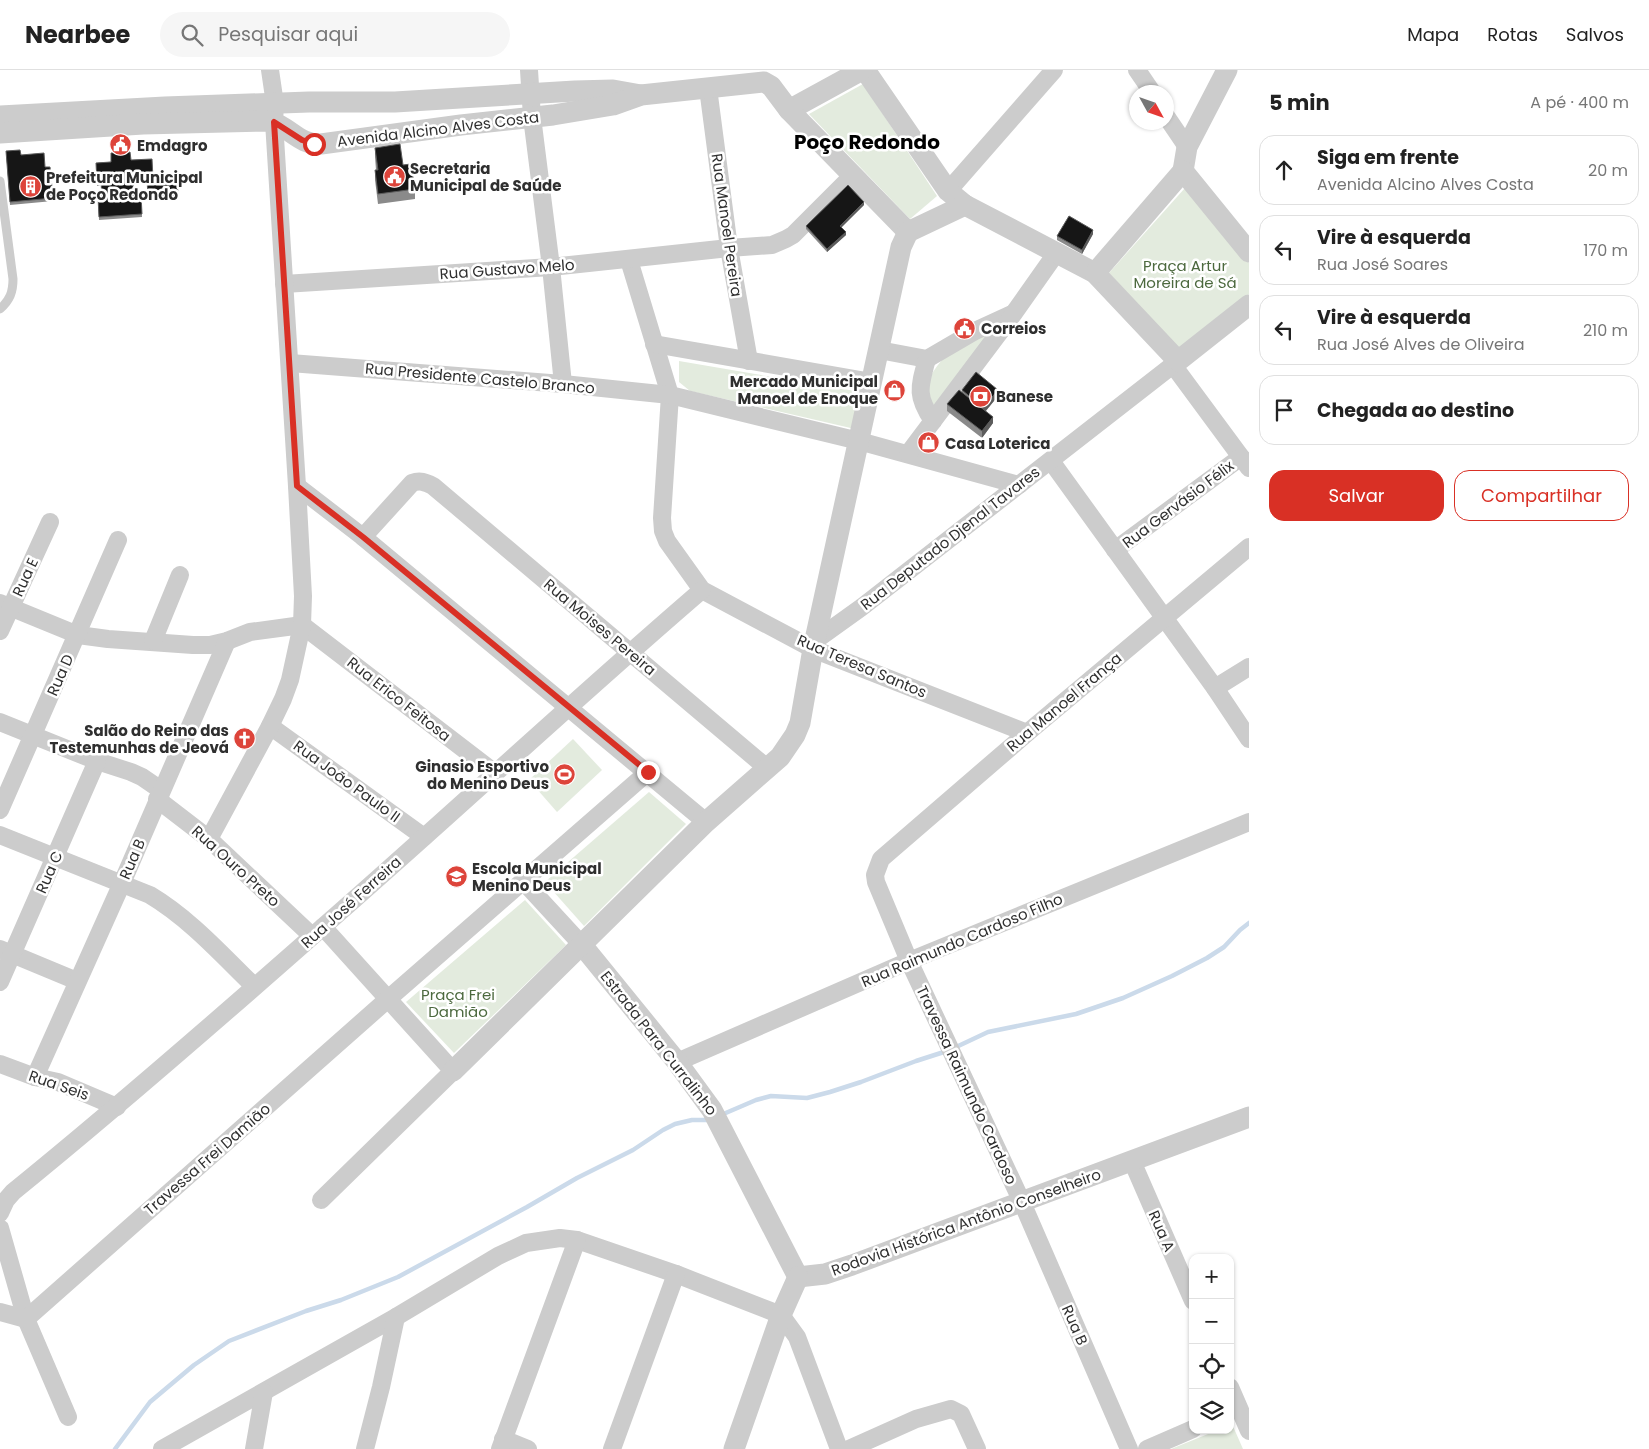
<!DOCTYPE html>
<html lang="pt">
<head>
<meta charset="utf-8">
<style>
	:root { --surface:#fff; --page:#f6f6f6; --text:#222; --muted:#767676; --line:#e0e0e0; --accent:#d93025 }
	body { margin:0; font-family:Poppins,sans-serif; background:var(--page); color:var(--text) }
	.controls { position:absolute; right:15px; bottom:15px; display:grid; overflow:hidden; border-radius:10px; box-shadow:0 1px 4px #0004 }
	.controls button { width:45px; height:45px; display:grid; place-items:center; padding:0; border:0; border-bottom:1px solid var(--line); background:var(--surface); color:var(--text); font:25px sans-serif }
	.compass { position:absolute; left:1129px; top:15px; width:45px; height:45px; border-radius:50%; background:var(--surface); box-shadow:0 1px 4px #0004; rotate:130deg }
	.stop { position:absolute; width:15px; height:15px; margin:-11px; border:4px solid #d93025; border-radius:50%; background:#fff }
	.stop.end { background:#d93025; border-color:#fff; box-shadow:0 1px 5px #0008 }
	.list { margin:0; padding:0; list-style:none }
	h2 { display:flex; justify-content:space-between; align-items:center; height:65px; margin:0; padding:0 20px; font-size:21px }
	h2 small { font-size:16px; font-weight:400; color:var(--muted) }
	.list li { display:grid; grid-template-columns:32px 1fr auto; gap:15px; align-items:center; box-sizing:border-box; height:70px; margin:0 10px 10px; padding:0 10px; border:1px solid var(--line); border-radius:15px }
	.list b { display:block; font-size:19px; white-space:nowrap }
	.list p { margin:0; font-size:16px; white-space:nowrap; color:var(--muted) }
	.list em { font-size:16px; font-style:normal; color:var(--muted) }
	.actions { display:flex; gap:10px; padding:15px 20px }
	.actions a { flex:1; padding:11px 0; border:1px solid var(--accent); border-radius:15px; text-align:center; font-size:18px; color:var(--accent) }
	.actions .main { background:var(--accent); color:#fff }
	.icon { flex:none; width:28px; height:28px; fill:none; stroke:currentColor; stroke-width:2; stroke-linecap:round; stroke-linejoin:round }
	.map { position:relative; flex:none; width:1249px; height:1379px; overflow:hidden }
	header { display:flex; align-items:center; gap:30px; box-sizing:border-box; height:70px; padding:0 25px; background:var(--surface); border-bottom:1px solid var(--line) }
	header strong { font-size:24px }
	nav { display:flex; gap:28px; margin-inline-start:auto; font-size:18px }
	.search { width:350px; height:45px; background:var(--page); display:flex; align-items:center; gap:12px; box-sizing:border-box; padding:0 18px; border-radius:28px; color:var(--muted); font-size:19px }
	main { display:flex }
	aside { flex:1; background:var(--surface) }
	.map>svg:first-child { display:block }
	.green { fill:#e3ebde }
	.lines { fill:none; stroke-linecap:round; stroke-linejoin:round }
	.stream { stroke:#cbdaea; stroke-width:4.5 }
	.service { stroke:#ccc; stroke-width:9 }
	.minor { stroke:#ccc; stroke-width:18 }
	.tertiary { stroke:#ccc; stroke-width:21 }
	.wall { fill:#8a8a8a }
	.shaded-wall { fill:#5c5c5c }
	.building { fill:#161616; stroke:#5c5c5c }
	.route { stroke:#d93025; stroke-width:6 }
	.labels { text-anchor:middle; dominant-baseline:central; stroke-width:5; stroke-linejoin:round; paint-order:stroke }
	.street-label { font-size:15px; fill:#2f2f2f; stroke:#fff }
	.poi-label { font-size:15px; font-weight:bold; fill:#2f2f2f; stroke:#fff; text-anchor:start }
	.park-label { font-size:15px; fill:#4c693e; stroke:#fff }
	.district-label { font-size:20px; font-weight:bold; fill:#000; stroke:#fff }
</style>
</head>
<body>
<header>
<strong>Nearbee</strong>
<div class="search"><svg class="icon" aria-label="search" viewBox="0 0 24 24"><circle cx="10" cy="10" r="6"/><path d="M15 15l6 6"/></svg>Pesquisar aqui</div>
<nav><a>Mapa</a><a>Rotas</a><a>Salvos</a></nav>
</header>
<main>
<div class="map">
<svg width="1249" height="1379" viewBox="0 0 1249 1379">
	<rect width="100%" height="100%" fill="#fff"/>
	<g class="green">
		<path d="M863 14 937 126 910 149 809 44Z"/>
		<path d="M1185 118 1249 193V224L1180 280 1109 203Z"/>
		<path d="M989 263 935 336C932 333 928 328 927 323 925 308 942 288 953 280 963 273 977 269 989 263Z"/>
		<path d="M679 291 861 322 855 359 690 321 679 312Z"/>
		<path d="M573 669 602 700 557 742 529 710Z"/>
		<path d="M649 722 686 754 584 856 545 812Z"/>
		<path d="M525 830 566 875 454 983 406 932Z"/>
		<path d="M1232 1354 1243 1379H1171L1218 1360H1230V1355Z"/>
	</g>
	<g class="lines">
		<g class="stream">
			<path d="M954 978 988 962 1076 944 1123 928 1172 906 1207 888 1224 877 1240 860 1249 853"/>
			<path d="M721 1045 756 1030 771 1026 807 1028 830 1022 861 1012 916 991 947 981"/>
			<path d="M115 1379 150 1332 194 1295 229 1271 306 1241 341 1230 398 1207 527 1137 577 1108 633 1080 663 1060 675 1054 692 1050H709"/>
		</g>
		<path class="service" d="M0 111 13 209C13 222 10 230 0 239"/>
		<g class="minor">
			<path d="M529 0 532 47 551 197 563 314"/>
			<path d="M1137 0 1152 22"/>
			<path d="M708 18 729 178 749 291"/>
			<path d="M1166 46 1187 77"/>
			<path d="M948 121 1054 0"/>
			<path d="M629 190 670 325 662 448 663 461 667 471 702 520 813 579 1027 663"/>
			<path d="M284 214 551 197 729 178 772 175 786 169 793 165 852 106"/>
			<path d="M654 274 872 312"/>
			<path d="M879 280 927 289 975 261 1012 244"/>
			<path d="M927 289C919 318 916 326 933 351"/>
			<path d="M290 293 563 314 670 325 859 371 1019 415"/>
			<path d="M1173 295 1249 398"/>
			<path d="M908 384 1014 243 1057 182"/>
			<path d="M1051 391 1215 618 1249 669"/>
			<path d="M297 416 363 467 706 752"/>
			<path d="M363 467 412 413C420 410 425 412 433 416L767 698"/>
			<path d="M1115 480 1241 387"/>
			<path d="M0 533 78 565 108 569 193 575H210L227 571 250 562 302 555 495 703"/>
			<path d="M0 561 50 452"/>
			<path d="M816 570 862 537 1178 291"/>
			<path d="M153 571 180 505"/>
			<path d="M1215 618 1249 597"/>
			<path d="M0 652 97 691 131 702 142 707 161 720"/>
			<path d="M270 656 424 767"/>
			<path d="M157 729 209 769 312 866"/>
			<path d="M0 740 118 470"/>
			<path d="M0 765 150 825C190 849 221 884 254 916"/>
			<path d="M209 769 270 656 283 629 290 610 302 555 303 526 297 416 274 52 275 34 270 0"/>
			<path d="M524 812 582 875"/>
			<path d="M0 879 77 911"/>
			<path d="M0 912 97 691"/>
			<path d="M677 992 909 891 1249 752"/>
			<path d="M0 994 35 1007 58 1012 117 1037"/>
			<path d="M35 1007 122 813 227 571"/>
			<path d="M1132 1091 1193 1231"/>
			<path d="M321 1130 453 1001 323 857"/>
			<path d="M0 1143 6 1130 13 1122C119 1036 222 946 324 856 451 745 574 630 702 520"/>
			<path d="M0 1158 26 1249 68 1347"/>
			<path d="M0 1242 26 1249 388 929 648 702"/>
			<path d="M1230 1317 1249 1361"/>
			<path d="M503 1369 528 1379"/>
			<path d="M162 1379 396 1247 498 1186 526 1173 560 1168 577 1170 676 1204 781 1245 797 1267 839 1379"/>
			<path d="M254 1379 264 1322"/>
			<path d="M365 1379 381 1317 396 1247"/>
			<path d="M500 1379 577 1170"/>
			<path d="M612 1379 676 1204"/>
			<path d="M849 1379 916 1349 951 1339 961 1344 977 1379"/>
			<path d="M1129 1379 1021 1130 909 891 876 812 875 805 881 789 1027 663 1249 477"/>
			<path d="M1147 1379 1193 1359"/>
		</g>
		<g class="tertiary">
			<path d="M865 0 948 121 965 135 1095 203 1178 291 1249 235"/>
			<path d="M789 40 862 0"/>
			<path d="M0 46 165 37 309 32H395L575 21 613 20 641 25"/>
			<path d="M0 63 143 54 266 51C289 54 297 75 321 74L461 55 553 45 613 35 641 25 764 12 771 16 789 40 908 162"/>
			<path d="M1183 101 1187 77 1227 0"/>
			<path d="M1183 101 1249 182"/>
			<path d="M908 162 965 135"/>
			<path d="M1095 203 1183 101"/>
			<path d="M582 875 677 992 712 1040 798 1207"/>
			<path d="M453 1001 706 752 780 687 795 665 800 653 813 579 901 177 908 162"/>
			<path d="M798 1207 825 1204 852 1195 1249 1047"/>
			<path d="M734 1379 781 1245 798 1207"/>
		</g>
	</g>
	<g class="wall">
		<path d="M375 78 403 95 415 119V129L378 134 375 110V100H376L375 87Z"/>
		<path d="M6 81 45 97 53 128V131L10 135Z"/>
		<path d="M131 90 153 109 177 107 178 127 148 129 147 113 133 114 134 125H141L142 147 99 150 98 127H102L101 115 97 116 96 93Z"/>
		<path d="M864 135 841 157 846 165 827 182 806 159V156Z"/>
		<path d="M1093 164 1082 184 1057 170V166Z"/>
		<path d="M962 320 998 326 986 341 993 353 982 368 947 341V334L962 322Z"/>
	</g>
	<g class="shaded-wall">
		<path d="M864 132V135L840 159V156Z"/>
		<path d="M1093 160V164L1082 184V180Z"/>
		<path d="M846 162V165L827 182V179Z"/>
		<path d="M998 320V326L983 344V338Z"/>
		<path d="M993 347V353L982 368V361Z"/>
	</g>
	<g class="building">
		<path d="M400 74 403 95 411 94 415 119 378 124 375 100H378L375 78Z"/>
		<path d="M20 80 21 85 44 83 45 97H50L53 128 10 132 6 81Z"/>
		<path d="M130 82 131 90 152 89 153 109 177 107 178 124 148 126 147 110 133 111 134 125H141L142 144 99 147 98 127H102L101 112 97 113 96 93 111 92V83Z"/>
		<path d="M848 115 864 132 840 156 846 162 827 179 806 156Z"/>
		<path d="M1069 146 1093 160 1082 180 1057 166Z"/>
		<path d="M976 302 998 320 983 338 962 320Z"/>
		<path d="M959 320 993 347 982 361 947 334Z"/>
	</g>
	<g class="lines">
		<path class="route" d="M314 74 302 70 274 52 297 416 363 467 648 702"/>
	</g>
	<defs>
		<symbol id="civic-disc" viewBox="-11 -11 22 22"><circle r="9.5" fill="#dd443a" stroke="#fff"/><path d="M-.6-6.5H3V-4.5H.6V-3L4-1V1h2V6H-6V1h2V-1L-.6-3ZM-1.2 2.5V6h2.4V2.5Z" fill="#fff"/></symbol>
		<symbol id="building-disc" viewBox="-11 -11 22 22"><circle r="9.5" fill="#dd443a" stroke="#fff"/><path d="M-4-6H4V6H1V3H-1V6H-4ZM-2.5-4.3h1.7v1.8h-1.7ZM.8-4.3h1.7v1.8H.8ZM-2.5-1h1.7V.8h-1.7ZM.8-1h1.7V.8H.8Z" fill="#fff"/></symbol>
		<symbol id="shop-disc" viewBox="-11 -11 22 22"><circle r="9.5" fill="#dd443a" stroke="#fff"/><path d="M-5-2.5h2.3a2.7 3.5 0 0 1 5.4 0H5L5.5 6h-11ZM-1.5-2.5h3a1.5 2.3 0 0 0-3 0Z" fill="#fff"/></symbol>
		<symbol id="bank-disc" viewBox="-11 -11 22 22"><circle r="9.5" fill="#dd443a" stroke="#fff"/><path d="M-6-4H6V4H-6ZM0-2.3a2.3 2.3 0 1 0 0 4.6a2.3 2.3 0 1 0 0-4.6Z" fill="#fff"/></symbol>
		<symbol id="church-disc" viewBox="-11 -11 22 22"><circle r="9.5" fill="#dd443a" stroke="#fff"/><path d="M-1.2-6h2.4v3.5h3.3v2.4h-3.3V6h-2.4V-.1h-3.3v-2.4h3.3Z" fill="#fff"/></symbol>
		<symbol id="stadium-disc" viewBox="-11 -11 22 22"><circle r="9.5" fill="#dd443a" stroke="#fff"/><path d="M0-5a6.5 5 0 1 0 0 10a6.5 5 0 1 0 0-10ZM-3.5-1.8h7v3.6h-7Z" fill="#fff"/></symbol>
		<symbol id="school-disc" viewBox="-11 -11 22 22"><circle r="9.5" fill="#dd443a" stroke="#fff"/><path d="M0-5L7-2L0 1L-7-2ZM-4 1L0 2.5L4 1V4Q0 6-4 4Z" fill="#fff"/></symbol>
	</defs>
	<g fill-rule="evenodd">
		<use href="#civic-disc" x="108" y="62" width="25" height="25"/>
		<use href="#civic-disc" x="382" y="94" width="25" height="25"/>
		<use href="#building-disc" x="18" y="104" width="25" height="25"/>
		<use href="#civic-disc" x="952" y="246" width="25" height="25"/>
		<use href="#shop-disc" x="882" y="308" width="25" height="25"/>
		<use href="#bank-disc" x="968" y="314" width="25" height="25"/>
		<use href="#shop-disc" x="916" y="360" width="25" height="25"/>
		<use href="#church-disc" x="232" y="656" width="25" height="25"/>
		<use href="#stadium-disc" x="552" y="692" width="25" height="25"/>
		<use href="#school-disc" x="444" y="794" width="25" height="25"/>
	</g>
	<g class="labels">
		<g class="street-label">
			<text transform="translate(438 59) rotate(-7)">Avenida Alcino Alves Costa</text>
			<text transform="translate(727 155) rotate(82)">Rua Manoel Pereira</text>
			<text transform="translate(507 199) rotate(-4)">Rua Gustavo Melo</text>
			<text transform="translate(480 308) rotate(5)">Rua Presidente Castelo Branco</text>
			<text transform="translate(1178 434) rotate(-37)">Rua Gervásio Félix</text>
			<text transform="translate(950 468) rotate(-38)">Rua Deputado Djenal Tavares</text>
			<text transform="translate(25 507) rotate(-65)">Rua E</text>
			<text transform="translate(600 557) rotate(40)">Rua Moises Pereira</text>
			<text transform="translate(862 596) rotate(23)">Rua Teresa Santos</text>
			<text transform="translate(60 605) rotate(-66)">Rua D</text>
			<text transform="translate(399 629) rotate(38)">Rua Erico Feitosa</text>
			<text transform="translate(1064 632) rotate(-40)">Rua Manoel França</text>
			<text transform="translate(347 711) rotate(36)">Rua João Paulo II</text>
			<text transform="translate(132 789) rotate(-67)">Rua B</text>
			<text transform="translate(236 796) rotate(42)">Rua Ouro Preto</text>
			<text transform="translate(49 802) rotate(-66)">Rua C</text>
			<text transform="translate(351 832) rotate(-42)">Rua José Ferreira</text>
			<text transform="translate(962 870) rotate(-23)">Rua Raimundo Cardoso Filho</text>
			<text transform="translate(659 973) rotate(52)">Estrada Para Curralinho</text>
			<text transform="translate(59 1015) rotate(19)">Rua Seis</text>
			<text transform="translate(967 1015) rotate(65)">Travessa Raimundo Cardoso</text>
			<text transform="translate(207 1089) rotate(-41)">Travessa Frei Damião</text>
			<text transform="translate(966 1152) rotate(-20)">Rodovia Histórica Antônio Conselheiro</text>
			<text transform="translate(1162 1161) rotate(66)">Rua A</text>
			<text transform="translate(1075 1255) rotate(66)">Rua B</text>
		</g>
		<g class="poi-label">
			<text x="137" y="75">Emdagro</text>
			<text x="410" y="98">Secretaria<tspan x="410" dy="17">Municipal de Saúde</tspan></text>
			<text x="46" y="107">Prefeitura Municipal<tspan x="46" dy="17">de Poço Redondo</tspan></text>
			<text x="981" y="258">Correios</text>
			<text x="878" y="311" text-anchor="end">Mercado Municipal<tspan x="878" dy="17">Manoel de Enoque</tspan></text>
			<text x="996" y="326">Banese</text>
			<text x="945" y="373">Casa Loterica</text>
			<text x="229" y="660" text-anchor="end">Salão do Reino das<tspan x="229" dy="17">Testemunhas de Jeová</tspan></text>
			<text x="549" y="696" text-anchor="end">Ginasio Esportivo<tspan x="549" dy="17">do Menino Deus</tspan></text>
			<text x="472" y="798">Escola Municipal<tspan x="472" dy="17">Menino Deus</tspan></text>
		</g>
		<g class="park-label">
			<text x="1185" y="195">Praça Artur<tspan x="1185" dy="17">Moreira de Sá</tspan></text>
			<text x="458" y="924">Praça Frei<tspan x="458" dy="17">Damião</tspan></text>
		</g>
		<g class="district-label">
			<text x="867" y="72">Poço Redondo</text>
		</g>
	</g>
</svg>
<div class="controls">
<button>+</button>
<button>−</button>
<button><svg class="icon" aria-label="locate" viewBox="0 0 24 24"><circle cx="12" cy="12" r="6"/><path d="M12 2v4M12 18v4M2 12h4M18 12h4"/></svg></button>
<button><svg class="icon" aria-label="layers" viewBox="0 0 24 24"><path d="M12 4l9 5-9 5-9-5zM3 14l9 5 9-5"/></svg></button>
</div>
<svg class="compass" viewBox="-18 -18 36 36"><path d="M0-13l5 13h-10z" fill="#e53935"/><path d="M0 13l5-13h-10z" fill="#767676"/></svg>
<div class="stop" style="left:314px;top:74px"></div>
<div class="stop end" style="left:648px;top:702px"></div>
</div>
<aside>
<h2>5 min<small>A pé · 400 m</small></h2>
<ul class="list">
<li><svg class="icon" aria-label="ahead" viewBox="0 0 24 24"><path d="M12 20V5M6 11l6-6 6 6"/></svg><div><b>Siga em frente</b><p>Avenida Alcino Alves Costa</p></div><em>20 m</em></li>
<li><svg class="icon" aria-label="left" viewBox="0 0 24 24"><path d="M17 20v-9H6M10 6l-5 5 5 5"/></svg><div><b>Vire à esquerda</b><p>Rua José Soares</p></div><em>170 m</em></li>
<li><svg class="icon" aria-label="left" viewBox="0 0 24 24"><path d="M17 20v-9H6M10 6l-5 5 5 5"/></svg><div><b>Vire à esquerda</b><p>Rua José Alves de Oliveira</p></div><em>210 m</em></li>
<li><svg class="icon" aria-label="arrive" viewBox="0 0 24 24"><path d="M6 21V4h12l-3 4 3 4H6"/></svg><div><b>Chegada ao destino</b></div></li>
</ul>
<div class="actions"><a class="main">Salvar</a><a>Compartilhar</a></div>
</aside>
</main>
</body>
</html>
